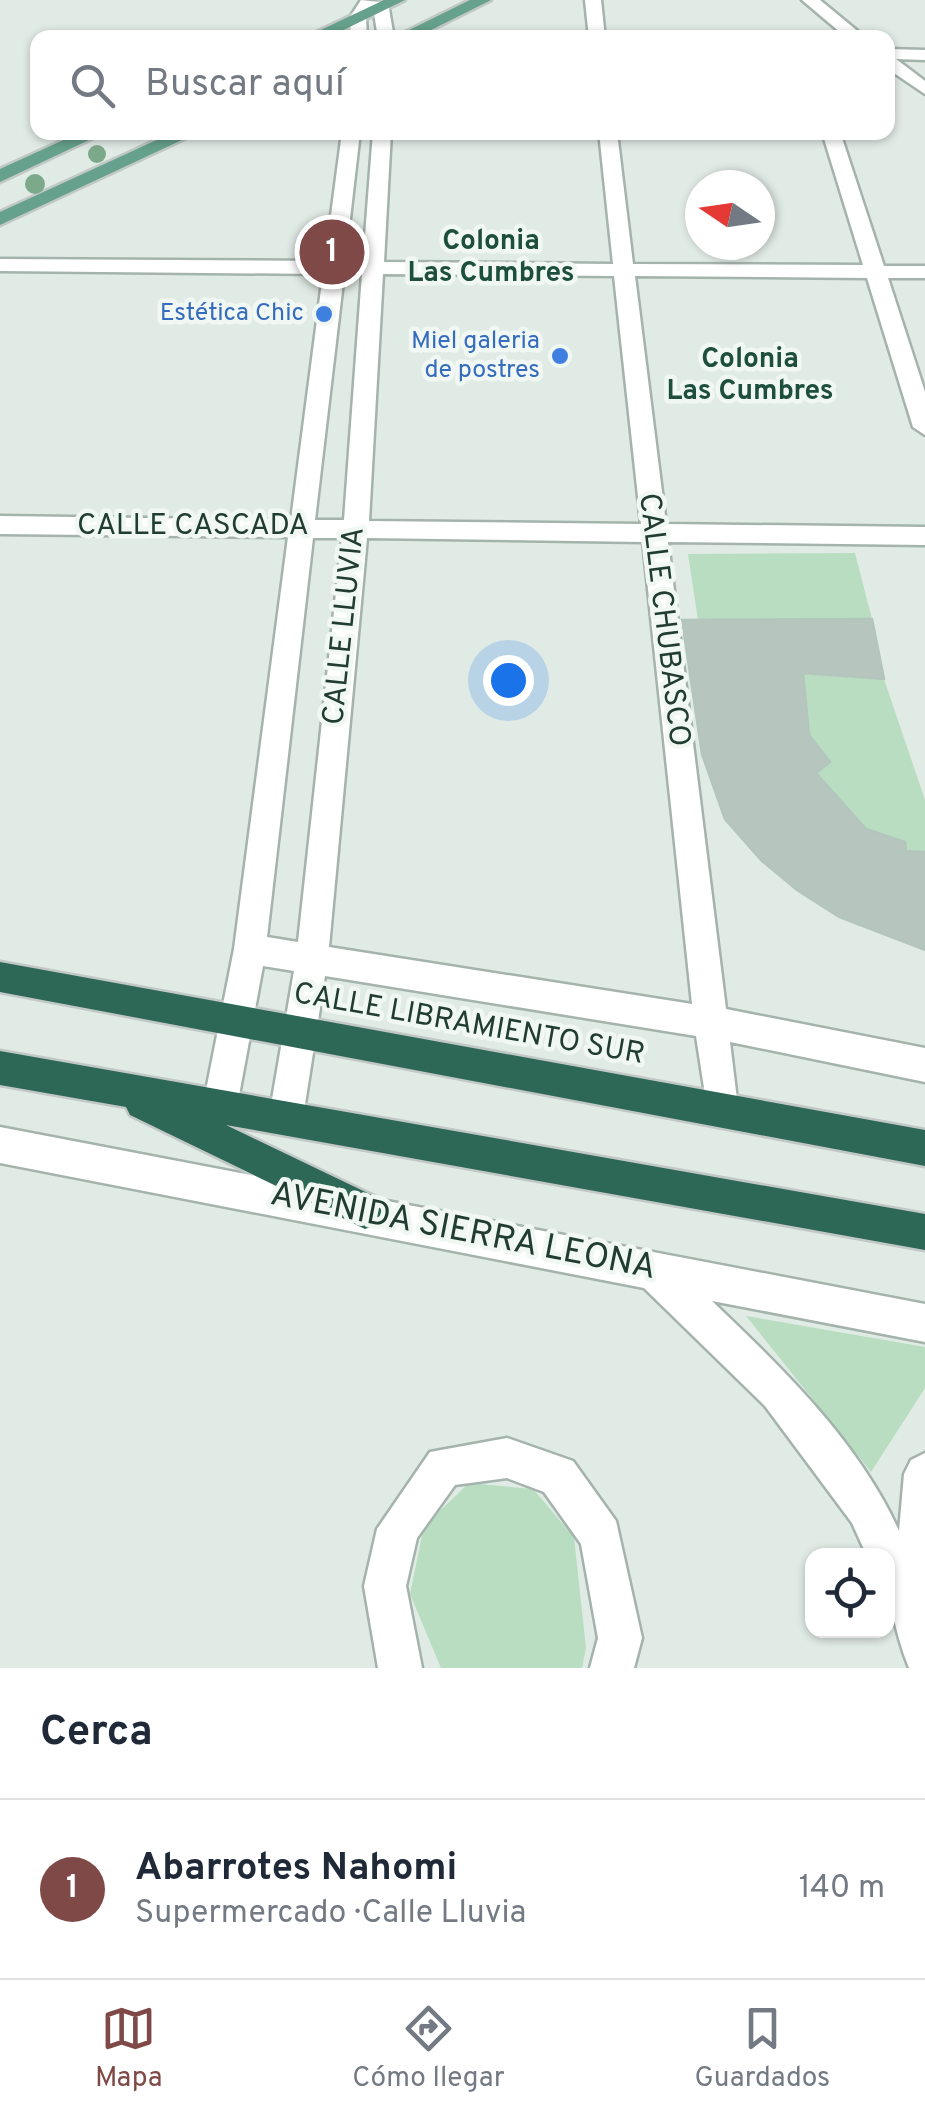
<!DOCTYPE html>
<html lang="es">
<head>
<meta charset="utf-8">
<style>
	:root { --surface:#fff; --page:#f6f6f7; --text:#1f2937; --muted:#747a83; --line:#e0e1e3; --accent:#7e4946 }
	body { margin:0; font-family:Overpass,sans-serif; background:var(--page); color:var(--text) }
	.controls { position:absolute; right:30px; bottom:30px; display:grid; overflow:hidden; border-radius:20px; box-shadow:0 2px 8px #0004 }
	.controls button { width:90px; height:90px; display:grid; place-items:center; padding:0; border:0; border-bottom:2px solid var(--line); background:var(--surface); color:var(--text); font:50px sans-serif }
	.compass { position:absolute; left:685px; top:170px; width:90px; height:90px; border-radius:50%; background:var(--surface); box-shadow:0 2px 8px #0004; rotate:283deg }
	.you { position:absolute; left:508px; top:680px; width:35px; height:35px; margin:-25px; border:8px solid #fff; border-radius:50%; background:#1a73e8; box-shadow:0 0 0 15px #1a73e833 }
	.badge { display:grid; place-items:center; width:65px; height:65px; border-radius:50%; background:var(--accent); color:#fff; font-size:32px; font-weight:700 }
	.pin { position:absolute; translate:-50% -50%; border:5px solid #fff; box-shadow:0 2px 10px #0006 }
	.list { margin:0; padding:0; list-style:none }
	h2 { display:flex; justify-content:space-between; align-items:center; height:130px; margin:0; padding:0 40px; font-size:42px }
	h2 small { font-size:32px; font-weight:400; color:var(--muted) }
	.list li { display:grid; grid-template-columns:65px 1fr auto; gap:30px; align-items:center; box-sizing:border-box; height:180px; padding:0 40px; border-top:2px solid var(--line) }
	.list b { display:block; font-size:38px; white-space:nowrap }
	.list p { margin:0; font-size:32px; white-space:nowrap; color:var(--muted) }
	.list em { font-size:32px; font-style:normal; color:var(--muted) }
	.icon { flex:none; width:55px; height:55px; fill:none; stroke:currentColor; stroke-width:2; stroke-linecap:round; stroke-linejoin:round }
	.map { position:relative; flex:none; width:925px; height:1668px; overflow:hidden }
	.search { position:absolute; background:var(--surface); box-shadow:0 2px 8px #0004; left:30px; right:30px; top:30px; height:110px; display:flex; align-items:center; gap:25px; box-sizing:border-box; padding:0 35px; border-radius:20px; color:var(--muted); font-size:38px }
	.sheet { height:310px; background:var(--surface) }
	nav { display:flex; justify-content:space-around; align-items:center; box-sizing:border-box; height:140px; border-top:2px solid var(--line); background:var(--surface); font-size:28px; color:var(--muted) }
	nav a { display:grid; justify-items:center; gap:5px }
	nav .on { color:var(--accent) }
	.map>svg:first-child { display:block }
	.green { fill:#b9ddc0 }
	.building { fill:#b6c6be; stroke:#b3c5bc; stroke-width:2.5 }
	.lines { fill:none; stroke-linecap:round; stroke-linejoin:round }
	.minor-casing { stroke:#a4b3ac; stroke-width:5 }
	.major-casing { stroke:#c1c8c6; stroke-width:5 }
	.highway-casing { stroke:#c1c8c6; stroke-width:5 }
	.minor { fill:#fff; fill-rule:evenodd }
	.major { fill:#65a18c; fill-rule:evenodd }
	.highway { fill:#2d6857; fill-rule:evenodd }
	.tree { fill:#7da98b }
	.shop-dot { fill:#3f7fe0; stroke:#f1f8f4; stroke-width:4 }
	.labels { text-anchor:middle; dominant-baseline:central; stroke-width:9; stroke-linejoin:round; paint-order:stroke }
	.far-shop-label { font-size:25px; fill:#366cbe; stroke:#f1f8f4; text-anchor:end }
	.far-neighbourhood-label { font-size:28px; font-weight:bold; fill:#1d4e3e; stroke:#f1f8f4 }
	.street-label { font-size:30px; fill:#213c32; stroke:#f1f8f4 }
	.near-street-label { font-size:35px; fill:#213c32; stroke:#f1f8f4 }
</style>
</head>
<body>
<div class="map">
<svg width="925" height="1668" viewBox="0 0 925 1668">
	<rect width="100%" height="100%" fill="#e1ebe6"/>
	<g class="green">
		<path d="M855 553 872 619 698 620 688 554Z"/>
		<path d="M803 673 884 679 925 800V852L906 851 905 841 854 825 816 773 830 762 809 735Z"/>
		<path d="M746 1316 925 1347V1388L871 1472Z"/>
		<path d="M469 1483 533 1489 574 1537 586 1648 582 1668H441L410 1594 424 1526Z"/>
	</g>
	<path class="building" d="M872 619 884 679 803 673 809 735 830 762 816 773 866 829 905 842 906 851 925 852V950L839 917 797 890 762 861 725 819 702 754 682 620Z"/>
	<g class="lines">
		<defs>
			<g id="minor">
				<path d="M361 0 388 3 394 38H378L373 7 366 17 367 38H351L350 17Z"/>
				<path d="M585 0H601L605 38H589Z"/>
				<path d="M802 0H820L866 38H847Z"/>
				<path d="M888 49 925 50V60L896 59 925 81V94L888 69Z"/>
				<path d="M342 132H360L345 262H363L373 132H391L384 262 613 264 599 132H617L633 264 863 265 822 132H840L884 266H925V278H888L925 392V435L913 427 867 278 635 276 666 524 925 527V545L668 542 726 1009 925 1048V1082L730 1042 738 1108 733 1120 721 1125 709 1120 696 1036 325 976 303 1117 298 1129 286 1134 274 1129 269 1117 294 971 263 966 237 1106 232 1118 220 1123 208 1118 203 1106 234 949 288 537 0 534V516L291 520 323 274 0 271V259L325 261ZM344 274H362L344 520H315ZM383 274 614 276 641 524 369 521ZM313 538H342L298 942 267 937ZM367 538 643 542 692 1004 329 947Z"/>
				<path d="M0 1127 925 1304V1342L712 1301C783 1369 858 1441 899 1531L904 1474 911 1460 925 1453V1668H909C894 1630 888 1596 888 1556H867L852 1523 765 1406 644 1288 0 1163Z"/>
				<path d="M507 1438 573 1461 616 1521 642 1638 634 1668H590L598 1638 581 1544 544 1492 507 1478 455 1485 417 1538 406 1586 422 1668H378L364 1586 377 1529 430 1452Z"/>
			</g>
			<g id="major">
				<path d="M384 0H405L327 38H304Z"/>
				<path d="M470 0H491L415 38H393Z"/>
				<path d="M81 132H106L0 182V169Z"/>
				<path d="M174 132H199L0 225V212Z"/>
			</g>
			<g id="highway">
				<path d="M0 962 925 1130V1166L0 992Z"/>
				<path d="M0 1051 925 1214V1250L226 1125 378 1198 383 1211 378 1224 365 1229 130 1115 126 1107 0 1085Z"/>
			</g>
		</defs>
		<use href="#minor" class="minor-casing"/>
		<use href="#major" class="major-casing"/>
		<use href="#highway" class="highway-casing"/>
		<use href="#minor" class="minor"/>
		<use href="#major" class="major"/>
		<use href="#highway" class="highway"/>
	</g>
	<g class="tree">
		<circle cx="97" cy="154" r="9"/>
		<circle cx="35" cy="184" r="10"/>
	</g>
	<g class="shop-dot">
		<circle cx="324" cy="314" r="10"/>
		<circle cx="560" cy="356" r="10"/>
	</g>
	<g class="labels">
		<g class="far-shop-label">
			<text x="304" y="314">Estética Chic</text>
			<text x="540" y="342">Miel galeria<tspan x="540" dy="29">de postres</tspan></text>
		</g>
		<g class="far-neighbourhood-label">
			<text x="491" y="242">Colonia<tspan x="491" dy="32">Las Cumbres</tspan></text>
			<text x="750" y="360">Colonia<tspan x="750" dy="32">Las Cumbres</tspan></text>
		</g>
		<g class="street-label">
			<text x="193" y="526">CALLE CASCADA</text>
			<text transform="translate(663 620) rotate(83)">CALLE CHUBASCO</text>
			<text transform="translate(345 626) rotate(-84)">CALLE LLUVIA</text>
			<text transform="translate(469 1025) rotate(10)">CALLE LIBRAMIENTO SUR</text>
		</g>
		<g class="near-street-label">
			<text transform="translate(463 1232) rotate(11)">AVENIDA SIERRA LEONA</text>
		</g>
	</g>
</svg>
<div class="controls">
<button><svg class="icon" aria-label="locate" viewBox="0 0 24 24"><circle cx="12" cy="12" r="6"/><path d="M12 2v4M12 18v4M2 12h4M18 12h4"/></svg></button>
</div>
<svg class="compass" viewBox="-18 -18 36 36"><path d="M0-13l5 13h-10z" fill="#e53935"/><path d="M0 13l5-13h-10z" fill="#747a83"/></svg>
<div class="you"></div>
<div class="pin badge" style="left:332px;top:252px">1</div>
<div class="search"><svg class="icon" aria-label="search" viewBox="0 0 24 24"><circle cx="10" cy="10" r="6"/><path d="M15 15l6 6"/></svg>Buscar aquí</div>
</div>
<section class="sheet">
<h2>Cerca<small></small></h2>
<ul class="list">
<li><span class="badge">1</span><div><b>Abarrotes Nahomi</b><p>Supermercado · Calle Lluvia</p></div><em>140 m</em></li>
</ul>
</section>
<nav>
<a class="on"><svg class="icon" aria-label="map" viewBox="0 0 24 24"><path d="M3 6l6-2 6 2 6-2v14l-6 2-6-2-6 2zM9 4v14M15 6v14"/></svg>Mapa</a>
<a><svg class="icon" aria-label="directions" viewBox="0 0 24 24"><path d="M12 3l9 9-9 9-9-9zM9 14v-3h6M13 9l2 2-2 2"/></svg>Cómo llegar</a>
<a><svg class="icon" aria-label="saved" viewBox="0 0 24 24"><path d="M7 4h10v16l-5-4-5 4z"/></svg>Guardados</a>
</nav>
</body>
</html>
